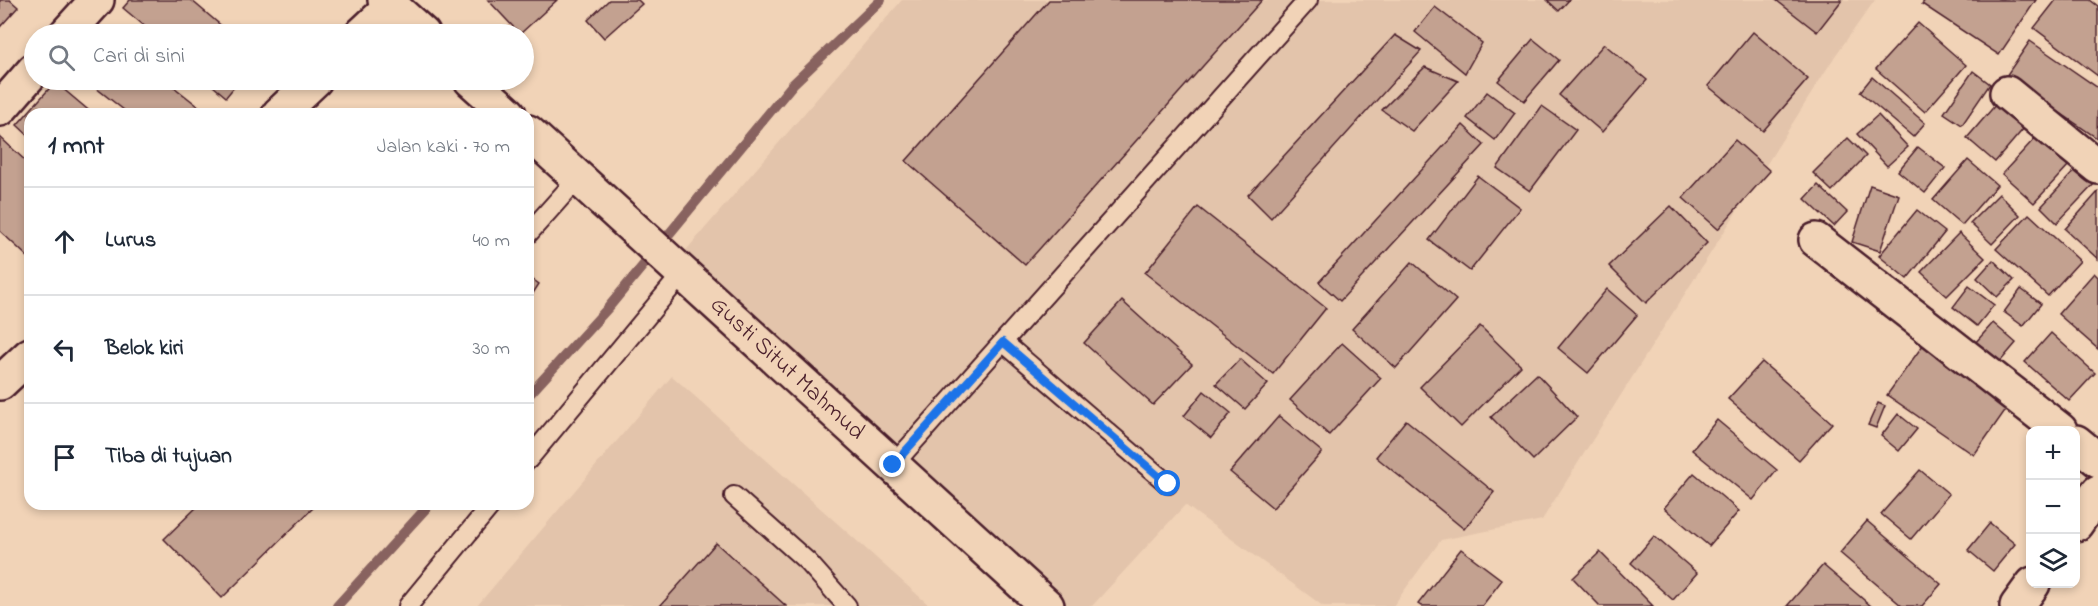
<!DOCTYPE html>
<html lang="id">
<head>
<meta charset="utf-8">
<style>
	:root { --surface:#fff; --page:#f2f2f3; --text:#1f2937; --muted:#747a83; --line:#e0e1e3 }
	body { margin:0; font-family:"Indie Flower",sans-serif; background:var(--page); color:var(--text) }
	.controls { position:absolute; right:18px; bottom:18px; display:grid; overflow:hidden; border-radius:12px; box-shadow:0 3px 9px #0003 }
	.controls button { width:54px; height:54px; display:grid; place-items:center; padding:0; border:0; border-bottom:2px solid var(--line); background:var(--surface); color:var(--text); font:30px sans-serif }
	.stop { position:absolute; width:18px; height:18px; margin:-14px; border:4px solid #1a73e8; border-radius:50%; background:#fff }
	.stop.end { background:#1a73e8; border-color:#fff; box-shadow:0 2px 6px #0008 }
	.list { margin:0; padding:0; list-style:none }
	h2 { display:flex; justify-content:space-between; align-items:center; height:78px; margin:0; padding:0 24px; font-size:26px }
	h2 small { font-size:20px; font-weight:400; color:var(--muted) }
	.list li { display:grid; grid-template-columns:39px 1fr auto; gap:18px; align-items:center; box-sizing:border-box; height:108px; padding:0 24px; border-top:2px solid var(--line) }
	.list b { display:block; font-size:22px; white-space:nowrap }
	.list em { font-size:20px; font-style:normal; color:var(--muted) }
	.icon { flex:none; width:33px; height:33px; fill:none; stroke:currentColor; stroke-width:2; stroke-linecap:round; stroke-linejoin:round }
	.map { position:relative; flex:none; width:2098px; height:606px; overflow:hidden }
	.search { position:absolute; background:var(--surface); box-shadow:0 3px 9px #0003; left:24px; top:24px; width:510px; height:66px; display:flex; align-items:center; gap:15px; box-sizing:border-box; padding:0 21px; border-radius:33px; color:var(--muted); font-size:22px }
	.panel { position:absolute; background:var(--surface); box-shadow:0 3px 9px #0003; left:24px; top:108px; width:510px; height:402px; border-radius:18px }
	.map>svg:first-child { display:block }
	.built { fill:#e3c4ab }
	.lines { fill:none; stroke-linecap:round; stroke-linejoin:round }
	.stream { stroke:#88625f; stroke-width:10 }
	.building { fill:#c3a190; stroke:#4a1f2b; stroke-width:1.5 }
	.lane-casing { stroke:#4a1f2b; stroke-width:22 }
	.street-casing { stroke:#4a1f2b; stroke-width:38 }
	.secondary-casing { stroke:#4a1f2b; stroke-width:38 }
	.highway-casing { stroke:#4a1f2b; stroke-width:38 }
	.lane { stroke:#f1d3b7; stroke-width:18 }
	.street { stroke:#f1d3b7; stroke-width:33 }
	.secondary { stroke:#f1d3b7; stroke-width:33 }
	.highway { stroke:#f1d3b7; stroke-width:33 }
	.route { stroke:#1a73e8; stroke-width:8 }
	.labels { text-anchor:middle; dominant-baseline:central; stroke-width:4.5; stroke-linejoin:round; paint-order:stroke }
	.street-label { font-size:24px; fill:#4a1f2b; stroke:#f1d3b7 }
</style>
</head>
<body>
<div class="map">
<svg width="2098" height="606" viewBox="0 0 2098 606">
	<rect width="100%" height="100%" fill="#f1d3b7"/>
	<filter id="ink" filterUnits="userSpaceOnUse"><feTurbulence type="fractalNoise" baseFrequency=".0167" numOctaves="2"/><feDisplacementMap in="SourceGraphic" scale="12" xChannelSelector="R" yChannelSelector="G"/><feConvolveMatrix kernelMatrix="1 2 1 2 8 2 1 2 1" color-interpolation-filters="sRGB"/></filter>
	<g filter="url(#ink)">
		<g class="built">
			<path d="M902 0H1875L1835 56 1542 520 1441 540 1393 606H1323L1185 505 1092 606H1064L682 255Z"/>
			<path d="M672 376 930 606H477Z"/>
		</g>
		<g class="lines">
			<g class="stream">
				<path d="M528 396 608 308 793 84 881 0"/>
				<path d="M337 606 430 504"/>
			</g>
		</g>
		<g class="building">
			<path d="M0 0H10L18 7 0 27Z"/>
			<path d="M130 0H191L231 34H154L123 8Z"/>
			<path d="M488 0H557L520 34Z"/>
			<path d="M609 0H638L642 4 604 38 588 20Z"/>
			<path d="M1049 0H1262L1025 265 906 161Z"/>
			<path d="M1547 0H1569L1559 11Z"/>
			<path d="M1776 0H1842L1817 32Z"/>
			<path d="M1925 0H2036L1999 55 1922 4Z"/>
			<path d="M2056 0H2090L2098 6V76L2034 28Z"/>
			<path d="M1435 7 1482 43 1465 73 1415 32Z"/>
			<path d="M1918 23 1966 65 1925 112 1876 69Z"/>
			<path d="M99 26 110 34H93Z"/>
			<path d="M1753 32 1808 79 1763 131 1708 86Z"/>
			<path d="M1395 35 1421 51 1271 218 1248 195Z"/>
			<path d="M1533 39 1559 60 1524 101 1498 81Z"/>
			<path d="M2030 41 2098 88 2097 138 2006 76Z"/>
			<path d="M1604 44 1647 80 1602 132 1559 95Z"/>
			<path d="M1425 67 1458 81 1412 131 1382 110Z"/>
			<path d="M1973 71 1990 84 1962 125 1944 113Z"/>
			<path d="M1872 77 1925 123 1913 137 1860 92Z"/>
			<path d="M86 80H165L208 114H129Z"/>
			<path d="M206 80H240L226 97Z"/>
			<path d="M55 82 93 114H30V137L17 125Z"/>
			<path d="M1487 92 1515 113 1495 140 1467 118Z"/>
			<path d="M2003 96 2031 120 1995 162 1967 138Z"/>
			<path d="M1542 106 1576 130 1530 191 1497 168Z"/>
			<path d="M1878 115 1908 147 1887 166 1857 134Z"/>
			<path d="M1463 125 1484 145 1340 301 1319 282Z"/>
			<path d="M0 137 30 165V259L0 231Z"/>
			<path d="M2036 137 2068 166 2034 203 2002 174Z"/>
			<path d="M1848 138 1866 156 1832 191 1813 173Z"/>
			<path d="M1735 140 1770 171 1718 229 1683 198Z"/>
			<path d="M1918 147 1945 168 1925 193 1898 171Z"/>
			<path d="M1968 160 1997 185 1962 225 1933 200Z"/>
			<path d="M2081 164 2098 180 2057 223 2041 207Z"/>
			<path d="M1478 176 1520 208 1470 271 1429 240Z"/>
			<path d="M1818 185 1847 212 1834 226 1805 199Z"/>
			<path d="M1870 185 1899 195 1880 251 1852 242Z"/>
			<path d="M2098 192V259L2065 229Z"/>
			<path d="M1999 194 2020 215 1992 244 1970 223Z"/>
			<path d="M1671 206 1707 243 1646 303 1609 266Z"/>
			<path d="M1198 207 1326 308 1273 374 1145 273Z"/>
			<path d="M1917 210 1945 232 1907 279 1879 256Z"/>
			<path d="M2029 214 2080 261 2048 296 1996 249Z"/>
			<path d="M1959 233 1985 258 1947 296 1921 272Z"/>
			<path d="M1993 260 2014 280 1997 297 1977 278Z"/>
			<path d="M1412 262 1456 300 1396 368 1352 329Z"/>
			<path d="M2094 273 2098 277V349L2058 314Z"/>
			<path d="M528 276 539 284 528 301Z"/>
			<path d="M1969 286 1994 305 1977 326 1953 307Z"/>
			<path d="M1607 289 1637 315 1588 373 1558 348Z"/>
			<path d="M2021 289 2041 304 2023 326 2004 312Z"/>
			<path d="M1122 301 1192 364 1153 405 1084 343Z"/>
			<path d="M1993 323 2016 343 1999 363 1975 343Z"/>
			<path d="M1480 326 1521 366 1461 427 1420 387Z"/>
			<path d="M2051 333 2095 373 2069 401 2025 362Z"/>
			<path d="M1342 343 1381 378 1329 435 1290 400Z"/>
			<path d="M1923 345 2009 405 1974 455 1887 395Z"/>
			<path d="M1240 359 1268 384 1245 409 1216 384Z"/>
			<path d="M1762 362 1832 423 1799 460 1728 399Z"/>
			<path d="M1537 374 1577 417 1533 460 1491 417Z"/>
			<path d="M1204 391 1231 413 1211 438 1184 416Z"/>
			<path d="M1878 403 1885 406 1876 428 1868 425Z"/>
			<path d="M1898 414 1917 429 1899 451 1881 436Z"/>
			<path d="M1279 416 1322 452 1273 508 1230 472Z"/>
			<path d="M1406 420 1494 492 1464 529 1376 457Z"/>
			<path d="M1717 420 1777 470 1753 500 1692 450Z"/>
			<path d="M1920 470 1949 494 1911 539 1881 514Z"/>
			<path d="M1694 473 1739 511 1709 546 1664 508Z"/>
			<path d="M200 504H317L222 598 164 539Z"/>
			<path d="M1867 521 1941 584 1922 606H1902L1840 553Z"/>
			<path d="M1990 523 2015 544 1993 571 1968 550Z"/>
			<path d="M1654 536 1697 573 1673 600 1631 563Z"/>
			<path d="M716 543 786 606H660Z"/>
			<path d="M1461 549 1502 580 1482 606H1421L1418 604Z"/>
			<path d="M1600 552 1653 606H1600L1573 578Z"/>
			<path d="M1823 565 1871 606H1787Z"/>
		</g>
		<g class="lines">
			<defs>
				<g id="lane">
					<path d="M528 234 578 178"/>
					<path d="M1003 342 1168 484"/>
					<path d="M528 460 682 274"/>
					<path d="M893 465 1308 0"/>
					<path d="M734 496 808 562 847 606"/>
					<path d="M408 606 492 504"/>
				</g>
				<g id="street">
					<path d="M66 34 97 0"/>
					<path d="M362 34 392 6"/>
					<path d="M2007 93 2098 167"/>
					<path d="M0 109 34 70"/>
					<path d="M279 114 315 80"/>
					<path d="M1816 240 2060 430"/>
					<path d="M0 383 30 355"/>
					<path d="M2076 442 2098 460"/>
				</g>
				<g id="secondary">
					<path d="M2076 524 2098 492"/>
					<path d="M2017 606 2033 584"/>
				</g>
				<g id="highway">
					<path d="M385 0 423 34"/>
					<path d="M471 80 509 114"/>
					<path id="s1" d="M528 132 1047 606"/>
				</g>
			</defs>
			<use href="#lane" class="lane-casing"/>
			<use href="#street" class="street-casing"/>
			<use href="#secondary" class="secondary-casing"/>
			<use href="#highway" class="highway-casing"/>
			<use href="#lane" class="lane"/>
			<use href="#street" class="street"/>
			<use href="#secondary" class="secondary"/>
			<use href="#highway" class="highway"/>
		</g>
	</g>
	<g class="lines" filter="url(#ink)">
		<path class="route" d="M893 465 1003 342 1168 484"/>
	</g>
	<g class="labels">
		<g class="street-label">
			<text stroke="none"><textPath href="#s1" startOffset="351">Gusti Situt Mahmud</textPath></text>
		</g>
	</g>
</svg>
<div class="controls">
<button>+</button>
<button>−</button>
<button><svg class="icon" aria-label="layers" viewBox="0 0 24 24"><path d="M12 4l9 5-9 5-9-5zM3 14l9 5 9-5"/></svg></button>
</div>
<div class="stop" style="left:1168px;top:484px"></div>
<div class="stop end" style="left:893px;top:465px"></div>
<div class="search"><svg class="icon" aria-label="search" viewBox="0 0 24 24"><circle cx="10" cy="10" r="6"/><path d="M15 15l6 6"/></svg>Cari di sini</div>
<section class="panel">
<h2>1 mnt<small>Jalan kaki · 70 m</small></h2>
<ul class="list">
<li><svg class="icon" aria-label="ahead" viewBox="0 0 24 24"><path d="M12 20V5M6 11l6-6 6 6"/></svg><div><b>Lurus</b></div><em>40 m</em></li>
<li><svg class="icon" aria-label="left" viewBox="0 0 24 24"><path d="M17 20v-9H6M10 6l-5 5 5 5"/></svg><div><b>Belok kiri</b></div><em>30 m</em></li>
<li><svg class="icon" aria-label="arrive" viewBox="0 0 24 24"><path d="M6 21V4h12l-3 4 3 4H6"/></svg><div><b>Tiba di tujuan</b></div></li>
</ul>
</section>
</div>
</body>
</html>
